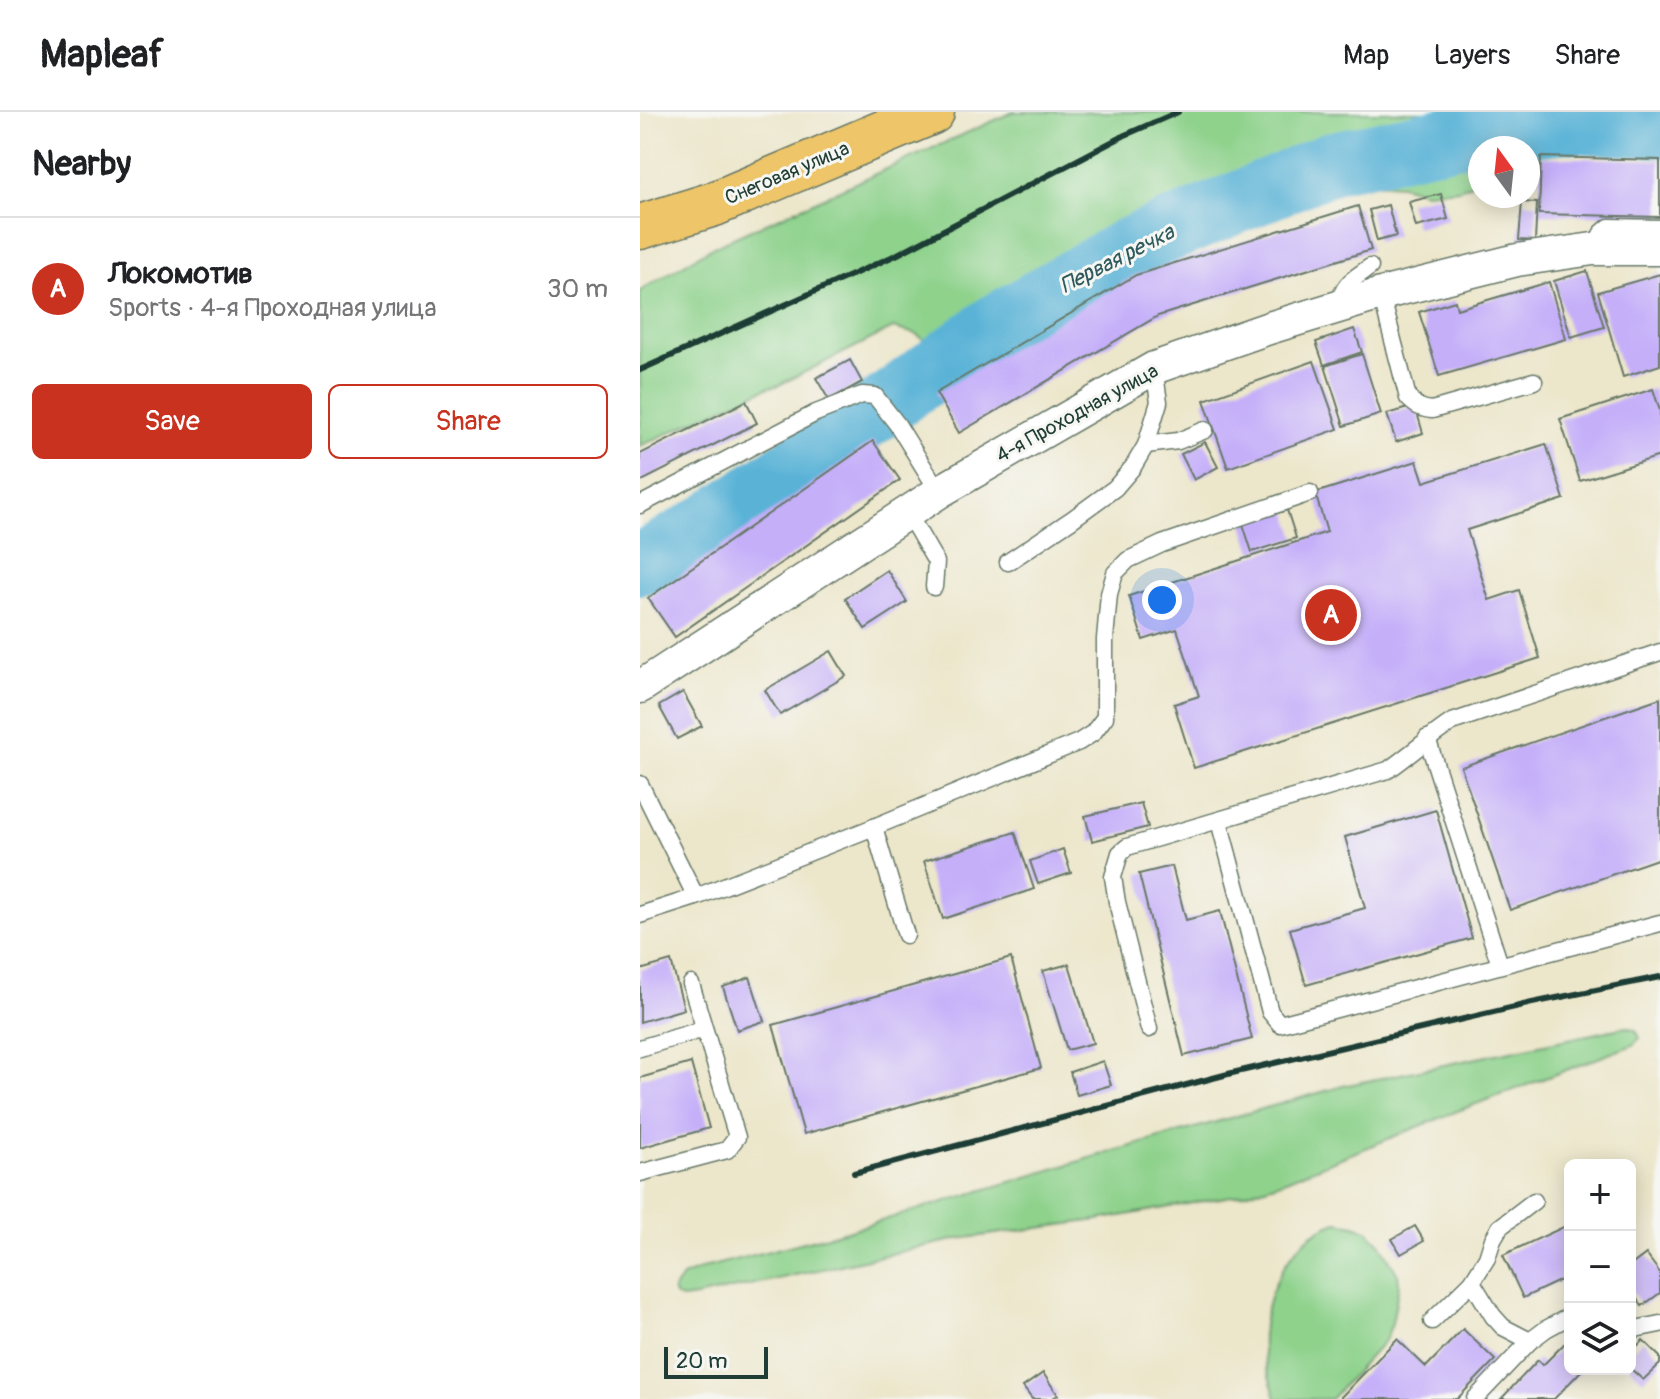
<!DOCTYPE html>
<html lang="en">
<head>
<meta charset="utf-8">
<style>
	:root { --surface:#fff; --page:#f2f2f2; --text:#202124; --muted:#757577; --line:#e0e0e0; --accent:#c8321e }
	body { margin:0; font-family:Pangolin,sans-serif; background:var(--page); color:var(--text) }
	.controls { position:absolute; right:24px; bottom:24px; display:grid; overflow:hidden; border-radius:12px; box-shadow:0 4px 20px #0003 }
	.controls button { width:72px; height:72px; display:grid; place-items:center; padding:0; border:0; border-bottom:2px solid var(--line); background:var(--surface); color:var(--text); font:40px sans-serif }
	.compass { position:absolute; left:828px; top:24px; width:72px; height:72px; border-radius:50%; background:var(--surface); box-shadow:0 4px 20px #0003; rotate:345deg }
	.scale { position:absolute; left:24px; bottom:20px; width:104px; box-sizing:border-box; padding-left:8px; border:4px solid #1f3d34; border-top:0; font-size:22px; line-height:28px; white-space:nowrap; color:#1f3d34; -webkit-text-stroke:6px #f6f6f2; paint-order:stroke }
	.you { position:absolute; left:522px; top:488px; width:28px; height:28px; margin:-20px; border:6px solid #fff; border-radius:50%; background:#1a73e8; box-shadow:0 0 0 12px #1a73e833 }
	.badge { display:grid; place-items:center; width:52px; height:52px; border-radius:50%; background:var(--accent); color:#fff; font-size:26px; font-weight:700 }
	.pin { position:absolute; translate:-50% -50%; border:4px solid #fff; box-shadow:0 2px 8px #0006 }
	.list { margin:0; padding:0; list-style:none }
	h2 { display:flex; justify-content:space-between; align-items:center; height:104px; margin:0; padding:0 32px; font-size:34px }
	h2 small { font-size:26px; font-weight:400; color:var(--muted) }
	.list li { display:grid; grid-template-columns:52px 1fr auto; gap:24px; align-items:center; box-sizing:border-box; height:144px; padding:0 32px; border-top:2px solid var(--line) }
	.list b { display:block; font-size:30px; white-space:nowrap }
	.list p { margin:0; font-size:26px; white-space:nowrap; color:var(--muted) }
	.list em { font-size:26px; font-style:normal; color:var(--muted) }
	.actions { display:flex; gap:16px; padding:24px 32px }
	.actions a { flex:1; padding:18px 0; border:2px solid var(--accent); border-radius:12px; text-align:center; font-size:28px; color:var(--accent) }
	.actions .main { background:var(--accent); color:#fff }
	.icon { flex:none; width:44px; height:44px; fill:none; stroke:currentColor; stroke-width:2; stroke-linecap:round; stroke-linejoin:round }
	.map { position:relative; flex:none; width:1020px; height:1287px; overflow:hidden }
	header { display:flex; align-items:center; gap:48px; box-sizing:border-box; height:112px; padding:0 40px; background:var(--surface); border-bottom:2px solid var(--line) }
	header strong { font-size:38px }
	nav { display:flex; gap:44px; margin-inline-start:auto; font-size:28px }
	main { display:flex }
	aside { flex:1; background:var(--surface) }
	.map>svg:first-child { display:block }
	.green { fill:#8ed28c; stroke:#568860; stroke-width:2 }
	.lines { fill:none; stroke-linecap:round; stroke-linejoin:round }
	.river { stroke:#5ab3d7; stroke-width:62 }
	.building { fill:#c5aff9 }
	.service-casing { stroke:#677868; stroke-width:19 }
	.minor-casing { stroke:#677868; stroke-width:35 }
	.primary-casing { stroke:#677868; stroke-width:47 }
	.service { stroke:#fff; stroke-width:16 }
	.minor { stroke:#fff; stroke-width:32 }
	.primary { stroke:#eec569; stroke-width:44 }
	.rail { stroke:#1f3d34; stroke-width:6 }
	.labels { text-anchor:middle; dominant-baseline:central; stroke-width:6; stroke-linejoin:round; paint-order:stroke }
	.street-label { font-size:20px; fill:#1f3d34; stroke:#f6f6f2 }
	.water-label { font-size:22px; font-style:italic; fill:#2e5a5d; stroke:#f6f6f2 }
</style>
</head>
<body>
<header>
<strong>Mapleaf</strong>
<nav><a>Map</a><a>Layers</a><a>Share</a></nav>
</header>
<main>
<aside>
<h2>Nearby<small></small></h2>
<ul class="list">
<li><span class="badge">A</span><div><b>Локомотив</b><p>Sports · 4-я Проходная улица</p></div><em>30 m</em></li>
</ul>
<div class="actions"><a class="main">Save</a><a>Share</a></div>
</aside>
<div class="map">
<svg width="1020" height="1287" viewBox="0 0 1020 1287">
	<rect width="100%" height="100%" fill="#f6f6f2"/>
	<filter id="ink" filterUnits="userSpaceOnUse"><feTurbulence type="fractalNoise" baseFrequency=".0125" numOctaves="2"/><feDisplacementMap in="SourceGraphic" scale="16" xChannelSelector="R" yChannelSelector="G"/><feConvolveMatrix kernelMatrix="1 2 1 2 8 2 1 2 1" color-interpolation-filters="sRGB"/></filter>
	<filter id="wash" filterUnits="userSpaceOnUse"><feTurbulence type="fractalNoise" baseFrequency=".006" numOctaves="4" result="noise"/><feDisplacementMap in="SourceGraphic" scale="32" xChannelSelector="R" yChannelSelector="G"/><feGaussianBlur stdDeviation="1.8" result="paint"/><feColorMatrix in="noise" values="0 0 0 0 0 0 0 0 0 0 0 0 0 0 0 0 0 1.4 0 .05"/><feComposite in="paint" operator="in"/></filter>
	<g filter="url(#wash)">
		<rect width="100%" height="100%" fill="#ece6ca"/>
		<g class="green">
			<path d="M373 0H943L899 17 886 25 880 36H840V69L819 77 785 80 761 73 731 71 705 78 486 151 331 246 313 250 276 222 253 216 137 274 129 275 0 334V179L71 136Z"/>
			<path d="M986 915 996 918 1000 926 993 933 815 1000 641 1070 603 1082 458 1108 318 1127 56 1185 42 1187 36 1185 33 1178 42 1165 67 1155 207 1119 460 1043 703 974Z"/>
			<path d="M697 1110 715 1113 727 1118 740 1131 758 1163 759 1172 752 1211 746 1227 691 1287H636C632 1271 624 1254 623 1238 620 1189 647 1126 697 1110Z"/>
		</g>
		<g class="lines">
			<path class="river" d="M0 452 69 412 244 294 356 213 489 136 694 50 825 22 926 10 1020 15"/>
		</g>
		<g id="blocks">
			<g class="building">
				<path d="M901 45 1020 48V105L899 102Z"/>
				<path d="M801 82 808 107 776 115 769 90Z"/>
				<path d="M882 90 897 91 895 129 879 128Z"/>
				<path d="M748 93 756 124 737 129 729 98Z"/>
				<path d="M718 94 731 138 518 204 319 321 296 281 496 163Z"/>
				<path d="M947 159 964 215 931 225 914 169Z"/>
				<path d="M1020 162V253L983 265 958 180Z"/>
				<path d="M909 170 926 227 799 264 779 200 815 189 817 197Z"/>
				<path d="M714 217 722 240 684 253 676 230Z"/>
				<path d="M722 242 741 302 704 314 685 254Z"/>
				<path d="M210 248 222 270 189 288 176 266Z"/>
				<path d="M674 249 698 317 588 356 564 288Z"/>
				<path d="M1013 277 1020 299V344L940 369 920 307Z"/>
				<path d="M106 289 117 311 0 370V342Z"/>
				<path d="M775 294 783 321 756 330 747 302Z"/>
				<path d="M233 329 260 368 35 525 8 486Z"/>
				<path d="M565 330 578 355 554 368 541 342Z"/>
				<path d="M906 332 924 387 827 418 849 488 879 478 900 546 554 656 534 592 559 584 537 517 503 528 489 484 687 420 675 381 777 349 784 370Z"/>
				<path d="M647 398 656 426 612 440 603 412Z"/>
				<path d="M247 458 267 490 225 517 205 486Z"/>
				<path d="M191 539 206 564 140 603 125 578Z"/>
				<path d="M43 580 62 614 37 627 19 594Z"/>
				<path d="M1020 586V746L870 798 821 655Z"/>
				<path d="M501 691 508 715 452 729 445 704Z"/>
				<path d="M796 698 832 826 666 873 650 817 725 796 705 725Z"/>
				<path d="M375 720 394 777 303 807 284 749Z"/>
				<path d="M423 737 431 761 398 772 390 749Z"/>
				<path d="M532 754 546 808 580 799 612 927 544 944 499 762Z"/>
				<path d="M371 846 401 956 164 1022 133 913Z"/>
				<path d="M31 849 44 897 0 910V858Z"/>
				<path d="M429 852 453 931 427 938 403 859Z"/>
				<path d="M110 865 124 909 97 918 83 875Z"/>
				<path d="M463 949 471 973 437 983 430 960Z"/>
				<path d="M51 951 69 1016 0 1036V966Z"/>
				<path d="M930 1112V1164L883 1186 863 1143Z"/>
				<path d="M775 1114 784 1129 761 1142 752 1127Z"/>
				<path d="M1006 1142 1020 1161V1181L1002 1194 990 1177V1154Z"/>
				<path d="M823 1217 855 1248 817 1287H699L757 1227 786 1255Z"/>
				<path d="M930 1226V1257H943L914 1287H861L898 1248 903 1253Z"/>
				<path d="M1003 1228 1020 1245V1252L1003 1268 990 1256V1241Z"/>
				<path d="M403 1261 418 1283 411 1287H392L383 1275Z"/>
			</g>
		</g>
	</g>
	<g filter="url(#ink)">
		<use href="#blocks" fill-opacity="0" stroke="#677868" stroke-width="2"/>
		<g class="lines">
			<defs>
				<g id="service">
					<path d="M953 137 962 121 969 115 1020 116"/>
					<path d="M741 182 768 286C776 294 781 297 792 298L894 269"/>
					<path d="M699 194C702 172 713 167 730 155"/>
					<path d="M506 333 538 329 565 318"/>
					<path d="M0 393 176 301 222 283 235 284 257 312 299 380"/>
					<path d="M267 400 296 450 294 475"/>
					<path d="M368 450 431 408 475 376 493 355 506 333 519 290 514 256"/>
					<path d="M787 626 860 853"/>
					<path d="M0 672 56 785 234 715 266 823"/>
					<path d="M579 709 630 900 640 912 1020 811"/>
					<path d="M234 715 439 630 453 621 465 605V527L469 482 475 461 488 448 522 432 670 381"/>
					<path d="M0 803 56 785"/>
					<path d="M509 917 477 790 473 765 480 741 487 735 748 658C770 643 789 625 812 610L1020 540"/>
					<path d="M0 936 64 917"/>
					<path d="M0 1061 87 1038 97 1025 51 872"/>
					<path d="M792 1209 832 1170"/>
					<path d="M990 1218 1020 1212"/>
					<path d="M890 1229 906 1217 930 1204"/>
					<path d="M835 1287 890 1229 863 1215 853 1204 832 1170 847 1146 853 1127 860 1115 894 1089"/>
				</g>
				<path id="minor" d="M0 575 299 380 514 256 629 216 741 182 877 148 953 137H1020"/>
				<path id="primary" d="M0 115 74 92 292 0"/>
			</defs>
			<use href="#service" class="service-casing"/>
			<use href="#minor" class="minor-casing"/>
			<use href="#primary" class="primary-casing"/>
			<use href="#service" class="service"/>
			<use href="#minor" class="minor"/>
			<use href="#primary" class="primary"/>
			<g class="rail">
				<path d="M0 258 256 143 485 23 538 0"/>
				<path d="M214 1061 588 962 892 891 1020 865"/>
			</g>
		</g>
	</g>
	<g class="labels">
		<g class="street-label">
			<text transform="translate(147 61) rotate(-23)">Снеговая улица</text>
			<text transform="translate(437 301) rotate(-29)">4-я Проходная улица</text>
		</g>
		<g class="water-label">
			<text transform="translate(477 147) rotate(-27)">Первая речка</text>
		</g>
	</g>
</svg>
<div class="controls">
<button>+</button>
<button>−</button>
<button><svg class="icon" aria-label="layers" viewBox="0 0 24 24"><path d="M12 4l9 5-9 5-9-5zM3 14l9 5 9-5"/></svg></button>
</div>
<svg class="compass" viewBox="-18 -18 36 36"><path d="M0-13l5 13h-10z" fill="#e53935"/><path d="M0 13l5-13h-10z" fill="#757577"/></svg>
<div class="scale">20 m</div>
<div class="you"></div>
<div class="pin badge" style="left:691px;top:503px">A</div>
</div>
</main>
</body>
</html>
